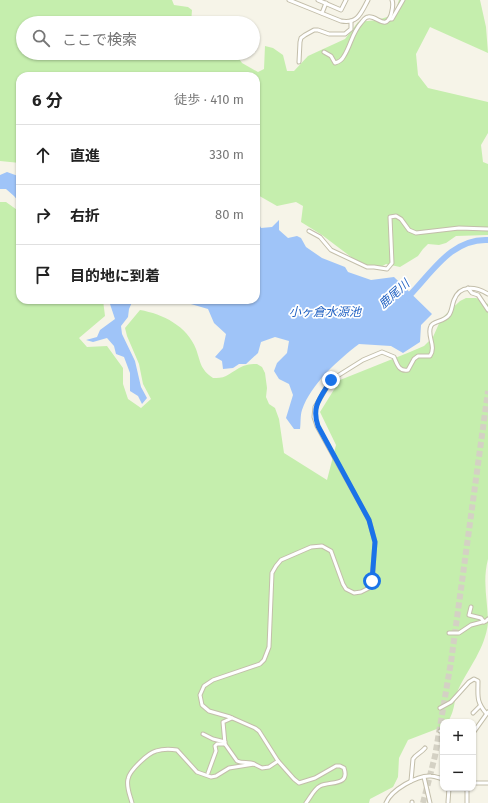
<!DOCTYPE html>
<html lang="ja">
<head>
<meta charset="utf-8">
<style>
	:root { --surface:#fff; --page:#f6f6f6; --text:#222; --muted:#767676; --line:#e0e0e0 }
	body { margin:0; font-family:"Fira Sans","Noto Sans JP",sans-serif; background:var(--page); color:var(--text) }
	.controls { position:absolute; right:12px; bottom:12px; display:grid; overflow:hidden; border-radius:8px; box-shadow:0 1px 3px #0004 }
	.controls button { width:36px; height:36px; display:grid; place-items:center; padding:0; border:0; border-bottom:1px solid var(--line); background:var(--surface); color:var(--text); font:20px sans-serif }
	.stop { position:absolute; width:12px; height:12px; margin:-9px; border:3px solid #1a73e8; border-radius:50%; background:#fff }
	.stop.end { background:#1a73e8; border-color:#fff; box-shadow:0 1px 4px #0008 }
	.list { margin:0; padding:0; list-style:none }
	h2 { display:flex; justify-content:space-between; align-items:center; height:52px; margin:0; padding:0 16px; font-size:17px }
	h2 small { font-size:13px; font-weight:400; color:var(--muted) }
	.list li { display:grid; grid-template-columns:26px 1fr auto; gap:12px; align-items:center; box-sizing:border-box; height:60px; padding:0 16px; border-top:1px solid var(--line) }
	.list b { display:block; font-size:15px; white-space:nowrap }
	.list em { font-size:13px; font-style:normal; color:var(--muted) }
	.icon { flex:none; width:22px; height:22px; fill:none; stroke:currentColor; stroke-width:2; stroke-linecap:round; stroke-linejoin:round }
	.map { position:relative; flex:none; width:488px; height:803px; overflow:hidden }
	.search { position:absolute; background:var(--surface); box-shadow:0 1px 3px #0004; left:16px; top:16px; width:244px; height:44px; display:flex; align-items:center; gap:10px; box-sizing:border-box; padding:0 14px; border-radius:22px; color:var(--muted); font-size:15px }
	.panel { position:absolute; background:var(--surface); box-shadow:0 1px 3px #0004; left:16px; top:72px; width:244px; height:232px; border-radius:12px }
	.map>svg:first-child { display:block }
	.green { fill:#c5eead }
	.water { fill:#9fc4f8 }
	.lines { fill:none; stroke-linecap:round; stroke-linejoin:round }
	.river { stroke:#9fc4f8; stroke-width:6 }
	.motorway-tunnel { stroke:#d4d1c4; stroke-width:6; stroke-dasharray:6 3; stroke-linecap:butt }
	.minor-casing { stroke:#c3beaa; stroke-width:5 }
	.minor { stroke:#fff; stroke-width:3 }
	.route { stroke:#1a73e8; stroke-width:5 }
	.labels { text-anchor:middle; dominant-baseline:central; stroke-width:3.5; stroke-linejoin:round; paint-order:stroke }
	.water-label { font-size:12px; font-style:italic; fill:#2262c3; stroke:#fff }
</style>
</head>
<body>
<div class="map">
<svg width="488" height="803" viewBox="0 0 488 803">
	<rect width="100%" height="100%" fill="#f6f4e8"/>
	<g class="green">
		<path d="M0 0H172L174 5 188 7 192 10 191 23H23V53H235L242 63 258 72 264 69 265 46 273 48 283 55 287 71H294L308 56 345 39 358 22 377 20 394 15 399 0H480L486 27 488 53 430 27 416 54 418 75 428 88 488 102V133L481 145 483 162 488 164V235L456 236 446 243 439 245 428 244 423 249 418 256 400 267 386 264 379 268 359 263 322 235 301 222 303 206 296 202 277 206 256 194V76H20V163L0 161Z"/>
		<path d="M0 202H6L20 212V300H103L105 316 79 338 87 347 107 346 123 368V384L128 399 141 408 151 399 143 384 139 364 127 336 125 328 140 310C163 314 187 326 196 349 201 363 200 369 213 378 217 378 222 378 226 376 239 369 241 364 257 364L262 367 265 373 267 388 266 397 269 404 275 408 279 419 284 453 327 480 336 445 320 412 340 380 410 352 424 346 433 337 441 319 460 301 466 298H476L488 304V559C482 582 488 601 488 623 485 649 469 667 458 690 455 696 455 704 453 710 452 714 450 718 448 722H443V726L442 727 408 740 399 758 398 777 393 787 370 799 369 803H0Z"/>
	</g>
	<g class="water">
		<path d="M7 172 18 176 20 179V203L14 196 6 189H0V175Z"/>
		<path d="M256 218 261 228 272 227 279 220V230L288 238 297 236 301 238 306 247 322 258 345 267 348 272 371 280 394 277 432 314 421 325 420 342 403 353 391 346 359 344C338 360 311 384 302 410 300 416 301 423 300 429H294L286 418 293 395 289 384 279 379 274 371 277 363 287 353 289 341 275 337 261 342 258 353 246 364H239L233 368 223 369 222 361 215 357 223 348 226 334 214 323 208 309 184 302 161 300H256Z"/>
		<path d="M110 300H133L129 309 128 317 121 326 122 334 135 361 141 387 147 398 142 404 138 396 130 391V373L124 357 116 354 114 346 107 338 93 342 86 340 97 337 100 330 115 319 110 304Z"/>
	</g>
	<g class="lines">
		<path class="river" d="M406 299C430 276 450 238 488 240"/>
		<path class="motorway-tunnel" d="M423 803 435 756 451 662 488 391"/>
		<defs>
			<g id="minor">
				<path d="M289 0 341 21C358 24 361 13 368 0"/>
				<path d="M318 0 341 10 346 0"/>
				<path d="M322 13 326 3"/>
				<path d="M389 19H392L403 0"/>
				<path d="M324 52 331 56 335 63C339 62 342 60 344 56 351 45 352 33 361 23 363 21 365 17 368 17 377 15 385 31 391 15 392 10 394 5 392 0"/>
				<path d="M299 62 300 42 301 38 305 35 314 30H318L329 34H345L351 29V21"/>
				<path d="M309 231 320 237 331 250 367 267H374L387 269 392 263 390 217 396 216 401 219 409 230 416 233 459 228 488 229"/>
				<path d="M468 288 472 293 478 295 488 310"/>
				<path d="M471 607 469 615 481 618 484 622"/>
				<path d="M449 633H459L471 625 486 621 488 619"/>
				<path d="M440 708 451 702 469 682 474 679 478 681C478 696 476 701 486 713"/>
				<path d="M473 713 480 706"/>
				<path d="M232 718 223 722 225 744 237 761C243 764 249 761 254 764"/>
				<path d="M440 731H443"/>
				<path d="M473 733 488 712"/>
				<path d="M203 734 213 739 225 742"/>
				<path d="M278 761 259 731 255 728 230 717 209 711 202 705 200 695 204 686 213 680 260 664 264 660 269 647 272 573 276 566 281 560 311 547 322 546 331 551 343 584 346 589 354 593 361 592 369 588 372 581 375 542 369 520 317 426 314 417 315 407 331 380 363 360 382 352 394 357C397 364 399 372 408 370L414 359 418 356H430C437 346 426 335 431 326 433 321 444 322 449 315 452 311 452 305 454 300 460 284 476 287 488 294"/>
				<path d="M208 773 216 751 215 746 217 744H225"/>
				<path d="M424 777 430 803"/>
				<path d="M411 781 413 759C416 754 421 753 425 748"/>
				<path d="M473 783H488"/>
				<path d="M448 802 449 788"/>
				<path d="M132 803C130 795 126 787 128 779 129 771 148 753 156 751 162 749 171 749 177 750L197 772 211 777 216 776 229 768 254 764 262 768 269 767 278 761 294 779 299 783 315 778 336 766H340L344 768C350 786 331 781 320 786 314 789 310 798 306 803"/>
				<path d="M386 803C391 790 417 775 431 776 435 776 439 778 443 779"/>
				<path d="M412 803V802"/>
				<path d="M467 803V788"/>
			</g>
		</defs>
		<use href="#minor" class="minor-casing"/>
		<use href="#minor" class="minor"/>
	</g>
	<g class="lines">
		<path class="route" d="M331 380C321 397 311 406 318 426L369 520 375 542 372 581"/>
	</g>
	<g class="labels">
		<g class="water-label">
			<text transform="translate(394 294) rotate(-42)">鹿尾川</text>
			<text x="325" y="312">小ヶ倉水源池</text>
		</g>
	</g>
</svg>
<div class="controls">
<button>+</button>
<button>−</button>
</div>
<div class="stop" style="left:372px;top:581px"></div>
<div class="stop end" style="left:331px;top:380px"></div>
<div class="search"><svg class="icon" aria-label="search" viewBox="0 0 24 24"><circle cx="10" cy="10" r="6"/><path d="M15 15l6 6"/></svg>ここで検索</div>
<section class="panel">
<h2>6 分<small>徒歩 · 410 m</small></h2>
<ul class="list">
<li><svg class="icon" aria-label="ahead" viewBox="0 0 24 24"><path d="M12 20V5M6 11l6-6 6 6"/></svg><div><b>直進</b></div><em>330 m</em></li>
<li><svg class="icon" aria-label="right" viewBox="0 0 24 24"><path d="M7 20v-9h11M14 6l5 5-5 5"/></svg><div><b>右折</b></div><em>80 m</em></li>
<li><svg class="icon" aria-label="arrive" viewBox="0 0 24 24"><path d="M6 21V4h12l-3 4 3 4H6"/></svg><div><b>目的地に到着</b></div></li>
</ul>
</section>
</div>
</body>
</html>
